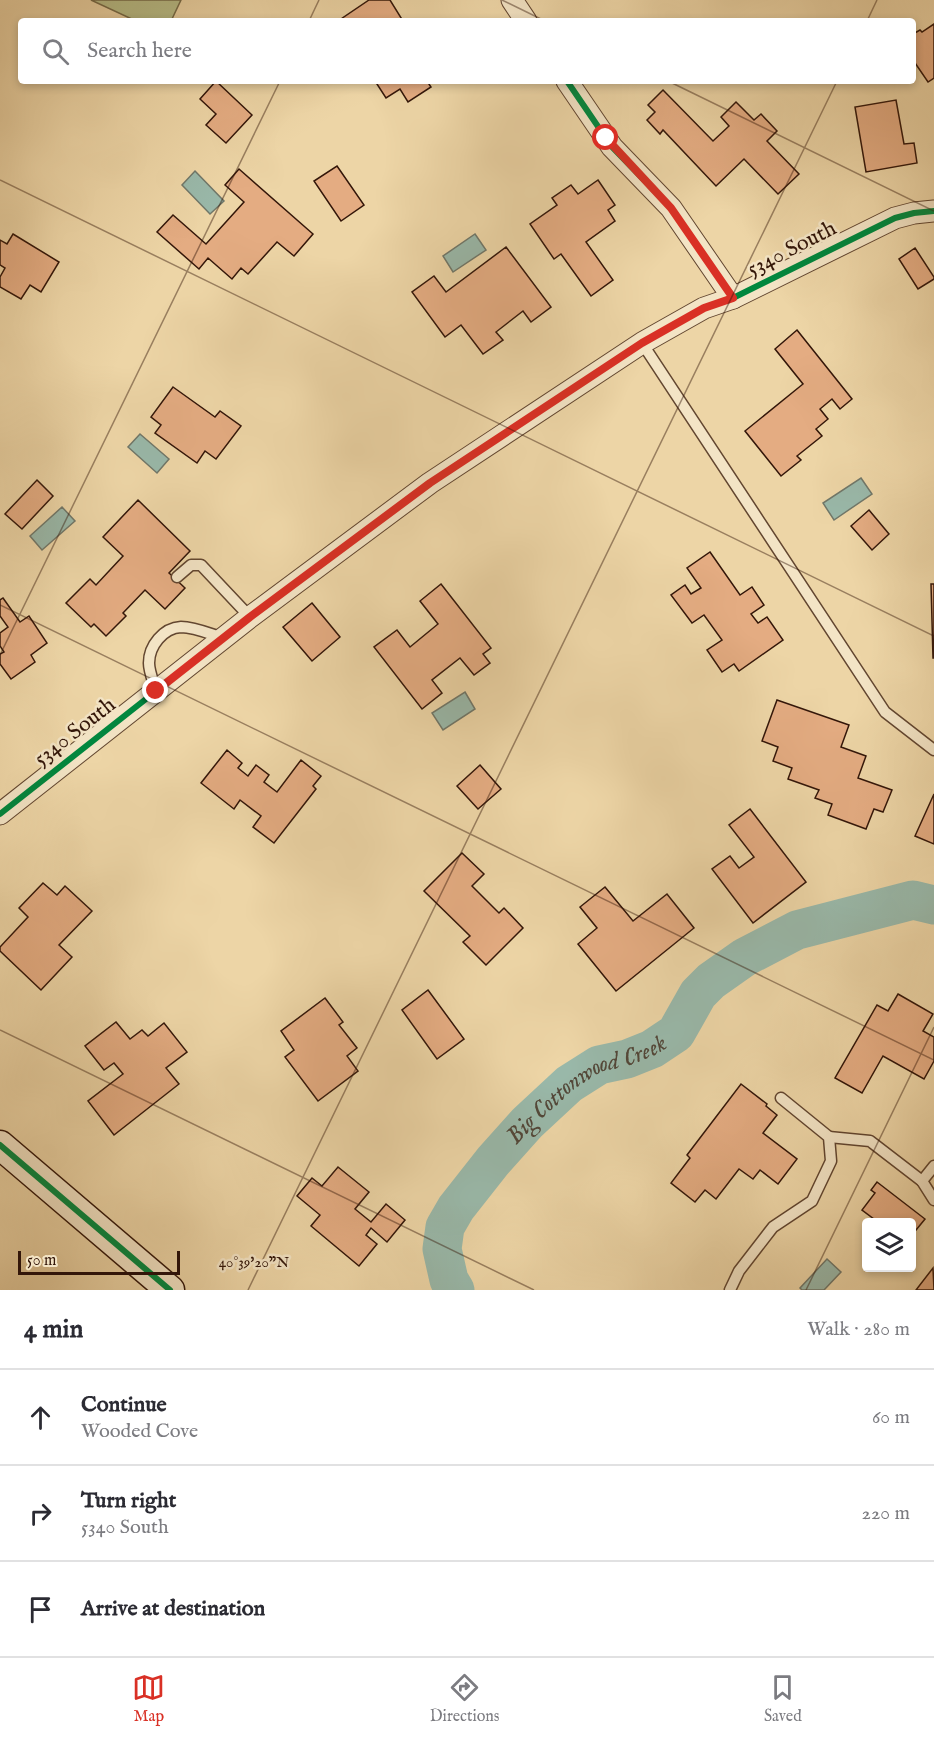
<!DOCTYPE html>
<html lang="en">
<head>
<meta charset="utf-8">
<style>
	:root { --surface:#fff; --page:#f2f2f3; --text:#2b2b33; --muted:#7c7c81; --line:#e1e1e2; --accent:#d93025 }
	body { margin:0; font-family:"IM FELL English",serif; background:var(--page); color:var(--text) }
	.controls { position:absolute; right:18px; bottom:18px; display:grid; overflow:hidden; border-radius:6px; box-shadow:0 3px 9px #0003 }
	.controls button { width:54px; height:54px; display:grid; place-items:center; padding:0; border:0; border-bottom:2px solid var(--line); background:var(--surface); color:var(--text); font:30px sans-serif }
	.scale { position:absolute; left:18px; bottom:15px; width:162px; box-sizing:border-box; padding-left:6px; border:3px solid #331609; border-top:0; font-size:16px; line-height:21px; white-space:nowrap; color:#331609; -webkit-text-stroke:4px #f3e4c5; paint-order:stroke }
	.stop { position:absolute; width:18px; height:18px; margin:-14px; border:4px solid #d93025; border-radius:50%; background:#fff }
	.stop.end { background:#d93025; border-color:#fff; box-shadow:0 2px 6px #0008 }
	.list { margin:0; padding:0; list-style:none }
	h2 { display:flex; justify-content:space-between; align-items:center; height:78px; margin:0; padding:0 24px; font-size:26px }
	h2 small { font-size:20px; font-weight:400; color:var(--muted) }
	.list li { display:grid; grid-template-columns:39px 1fr auto; gap:18px; align-items:center; box-sizing:border-box; height:96px; padding:0 24px; border-top:2px solid var(--line) }
	.list b { display:block; font-size:22px; white-space:nowrap }
	.list p { margin:0; font-size:20px; white-space:nowrap; color:var(--muted) }
	.list em { font-size:20px; font-style:normal; color:var(--muted) }
	.icon { flex:none; width:33px; height:33px; fill:none; stroke:currentColor; stroke-width:2; stroke-linecap:round; stroke-linejoin:round }
	.map { position:relative; flex:none; width:934px; height:1290px; overflow:hidden }
	.search { position:absolute; background:var(--surface); box-shadow:0 3px 9px #0003; left:18px; right:18px; top:18px; height:66px; display:flex; align-items:center; gap:15px; box-sizing:border-box; padding:0 21px; border-radius:6px; color:var(--muted); font-size:22px }
	.sheet { height:366px; background:var(--surface) }
	nav { display:flex; justify-content:space-around; align-items:center; box-sizing:border-box; height:84px; border-top:2px solid var(--line); background:var(--surface); font-size:16px; color:var(--muted) }
	nav a { display:grid; justify-items:center; gap:3px }
	nav .on { color:var(--accent) }
	.map>svg:first-child { display:block }
	.green { fill:#b7bd88; stroke:#756a48; stroke-width:1.5 }
	.water { fill:#99b8a9; stroke:#707769; stroke-width:1.5 }
	.lines { fill:none; stroke-linecap:round; stroke-linejoin:round }
	.river { stroke:#99b8a9; stroke-width:39 }
	.building { fill:#e4ac82; stroke:#331609; stroke-width:1.5 }
	.lane-casing { stroke:#624630; stroke-width:13 }
	.street-casing { stroke:#624630; stroke-width:23 }
	.secondary-casing { stroke:#331609; stroke-width:31 }
	.lane { stroke:#f3e4c5; stroke-width:10 }
	.street { stroke:#f3e4c5; stroke-width:21 }
	.secondary { stroke:#f3e4c5; stroke-width:28 }
	.cycleway-casing { stroke:#f3e4c5; stroke-width:10 }
	.cycleway { stroke:#00873e; stroke-width:6 }
	.route { stroke:#d93025; stroke-width:8 }
	.ticks { fill:none; stroke:#331609; stroke-width:1.5; stroke-opacity:0.45 }
	.labels { text-anchor:middle; dominant-baseline:central; stroke-width:5; stroke-linejoin:round; paint-order:stroke }
	.street-label { font-size:22px; fill:#331609; stroke:#f3e4c5 }
	.water-label { font-size:24px; font-style:italic; fill:#524739; stroke:#f3e4c5 }
	.ticks-label { font-size:15px; text-anchor:middle; fill:#331609; stroke:#f3e4c5; stroke-width:5; stroke-linejoin:round; paint-order:stroke }
</style>
</head>
<body>
<div class="map">
<svg width="934" height="1290" viewBox="0 0 934 1290">
	<rect width="100%" height="100%" fill="#edd5a6"/>
	<filter id="stains"><feTurbulence type="fractalNoise" baseFrequency=".00333" numOctaves="4"/><feColorMatrix values="0 0 0 0 .2 0 0 0 0 .09 0 0 0 0 .02 0 0 0 .5 -.17"/></filter>
	<radialGradient id="worn" r=".72"><stop offset=".6" stop-color="#630" stop-opacity="0"/><stop offset="1" stop-color="#630" stop-opacity=".3"/></radialGradient>
	<path class="green" d="M91 0H181L171 21H136Z"/>
	<g class="water">
		<path d="M195 171 224 201 210 214 182 185Z"/>
		<path d="M475 234 486 250 453 272 443 256Z"/>
		<path d="M140 434 169 459 157 473 128 447Z"/>
		<path d="M861 478 872 494 834 520 823 503Z"/>
		<path d="M62 507 75 521 42 550 30 536Z"/>
		<path d="M465 692 475 709 443 730 432 713Z"/>
		<path d="M827 1259 841 1272 824 1290H802L800 1288Z"/>
	</g>
	<g class="lines">
		<path class="river" id="s1" d="M455 1290 449 1280 442 1249 445 1227 456 1208 493 1161 527 1123 569 1084 599 1065 627 1059 652 1049 676 1033 698 994 711 981 745 957 797 930 913 900 934 905"/>
	</g>
	<g class="building">
		<path d="M369 0H390L403 21H338Z"/>
		<path d="M934 24V78L928 82 913 60V34L920 30 922 32Z"/>
		<path d="M216 81 252 115 226 143 206 125 216 114 200 99Z"/>
		<path d="M375 81H427L431 87 408 102 400 89 386 98Z"/>
		<path d="M663 90 713 141 729 126 721 117 736 102 754 120 761 114 777 131 767 141 799 174 778 194 744 159 716 186 663 130 660 134 647 120 655 112 648 105Z"/>
		<path d="M896 100 904 144 914 143 917 163 866 172 855 107Z"/>
		<path d="M337 166 364 205 341 221 314 181Z"/>
		<path d="M239 169 313 234 294 256 277 242 248 274 241 268 232 279 208 258 199 269 157 232 173 215 206 244 244 202 225 185Z"/>
		<path d="M598 180 615 205 608 210 615 221 586 242 613 280 591 296 561 254 554 259 530 224 557 205 552 198 571 185 578 194Z"/>
		<path d="M13 234 59 262 41 292 30 285 21 299 0 287V277L5 268 0 265V240L7 244Z"/>
		<path d="M506 247 551 307 531 322 523 311 496 332 503 340 483 354 461 325 445 337 412 292 434 276 446 292Z"/>
		<path d="M915 248 934 277V279L918 289 899 259Z"/>
		<path d="M797 330 852 399 840 409 832 399 820 409 828 419 816 429 822 436 797 456 801 460 781 476 745 431 803 384 775 349Z"/>
		<path d="M173 387 215 417 220 411 241 426 216 459 205 451 197 463 155 433 161 425 151 417Z"/>
		<path d="M37 480 53 496 22 529 5 514Z"/>
		<path d="M138 500 190 551 169 573 185 588 165 609 145 590 123 613 126 616 106 636 94 624 91 627 66 603 90 579 96 585 123 556 103 537Z"/>
		<path d="M869 510 889 534 872 550 851 526Z"/>
		<path d="M710 552 740 595 752 587 764 605 751 614 758 623 767 617 783 640 739 671 734 664 722 672 707 650 722 640 704 615 692 623 671 595 685 585 691 594 701 588 687 568Z"/>
		<path d="M441 584 491 648 483 654 490 663 474 675 460 658 432 680 442 693 422 709 374 647 397 630 410 647 438 624 420 601Z"/>
		<path d="M931 584H934V658H933Z"/>
		<path d="M3 598 20 622 29 616 47 643 31 655 35 662 11 679 0 664V654L4 652 0 646V633L8 627 0 616V600Z"/>
		<path d="M312 603 340 637 312 661 283 627Z"/>
		<path d="M777 700 849 725 841 747 866 756 858 778 892 790 883 812 874 809 866 829 828 815 832 804 815 798 819 790 788 779 792 768 773 761 778 747 762 741Z"/>
		<path d="M227 750 242 763 238 768 248 776 256 765 269 775 264 782 277 792 301 760 321 776 313 786 316 789 274 843 253 827 261 816 240 800 234 809 201 783Z"/>
		<path d="M480 765 501 789 478 809 457 786Z"/>
		<path d="M934 794V844L915 836Z"/>
		<path d="M750 809 806 882 753 923 712 869 730 856 739 868 754 857 729 825Z"/>
		<path d="M462 853 484 874 472 886 499 913 504 908 523 928 486 965 463 942 470 936 424 891Z"/>
		<path d="M43 883 57 895 65 886 92 911 59 945 72 957 41 990 0 951V947L28 917 19 908Z"/>
		<path d="M605 887 633 921 667 894 694 928 616 991 578 944 597 928 580 907Z"/>
		<path d="M428 990 464 1039 437 1059 402 1010Z"/>
		<path d="M898 994 933 1014 923 1031 934 1037V1061L924 1079 883 1056 862 1093 835 1078 877 1005 888 1011Z"/>
		<path d="M325 998 343 1022 339 1025 357 1048 347 1056 358 1071 318 1101 285 1057 294 1050 281 1031Z"/>
		<path d="M116 1022 130 1039 142 1030 148 1036 164 1023 187 1052 166 1068 179 1084 114 1135 88 1101 123 1074 114 1063 104 1070 85 1046Z"/>
		<path d="M741 1084 767 1104 766 1106 777 1115 763 1133 797 1159 778 1184 760 1170 753 1179 739 1169 716 1199 705 1190 695 1202 671 1183 690 1158 687 1155Z"/>
		<path d="M338 1167 369 1192 355 1209 371 1222 386 1204 405 1220 387 1242 371 1228 366 1235 377 1244 359 1266 311 1226 320 1215 297 1196 312 1178 322 1186Z"/>
		<path d="M877 1182 925 1219 912 1235V1222H878L862 1210 875 1193 871 1190Z"/>
		<path d="M933 1268 934 1290H916Z"/>
	</g>
	<g class="lines">
		<defs>
			<g id="lane">
				<path d="M642 343 885 712 934 750"/>
				<path d="M177 577 191 565H201L250 617"/>
				<path d="M156 691C154 683 149 672 149 663 149 646 163 628 181 627 195 627 210 634 223 638"/>
				<path d="M829 1137 870 1141 922 1181"/>
				<path d="M934 1166 922 1181 934 1200"/>
				<path d="M730 1290 739 1271 773 1227 812 1201 831 1161 829 1137 781 1098"/>
			</g>
			<g id="street">
				<path d="M512 0 526 21"/>
				<path d="M567 81 612 147 671 208 733 298"/>
				<path d="M0 814 250 617 430 483 642 343 704 308 733 298 895 218 914 213 934 211"/>
			</g>
			<path id="secondary" d="M0 1145 170 1290"/>
		</defs>
		<use href="#lane" class="lane-casing"/>
		<use href="#street" class="street-casing"/>
		<use href="#secondary" class="secondary-casing"/>
		<use href="#lane" class="lane"/>
		<use href="#street" class="street"/>
		<use href="#secondary" class="secondary"/>
		<defs>
			<g id="cycleway">
				<path d="M567 81 612 147 671 208 733 298"/>
				<path d="M0 814 250 617 430 483 642 343 704 308 733 298 895 218 914 213 934 211"/>
				<path d="M0 1145 170 1290"/>
			</g>
		</defs>
		<use href="#cycleway" class="cycleway-casing"/>
		<use href="#cycleway" class="cycleway"/>
	</g>
	<g class="lines">
		<path class="route" d="M156 691 250 617 430 483 642 343 704 308 733 298 671 208 606 138"/>
	</g>
	<path class="ticks" d="M502 0 545 21M309 21 319 0M867 21 877 0M668 81 934 211M0 180 934 636M0 605 934 1060M0 655 280 81M0 1030 534 1290M248 1290 837 81M806 1290 934 1027"/>
	<g class="labels">
		<g class="street-label">
			<text transform="translate(792 249) rotate(-27)">5340 South</text>
			<text transform="translate(75 732) rotate(-38)">5340 South</text>
		</g>
		<g class="water-label">
			<text stroke="none"><textPath href="#s1" startOffset="268">Big Cottonwood Creek</textPath></text>
		</g>
	</g>
	<g class="ticks-label">
		<text x="254" y="1267">40°39'20"N</text>
	</g>
	<rect width="100%" height="100%" filter="url(#stains)"/>
	<rect width="100%" height="100%" fill="url(#worn)"/>
</svg>
<div class="controls">
<button><svg class="icon" aria-label="layers" viewBox="0 0 24 24"><path d="M12 4l9 5-9 5-9-5zM3 14l9 5 9-5"/></svg></button>
</div>
<div class="scale">50 m</div>
<div class="stop" style="left:606px;top:138px"></div>
<div class="stop end" style="left:156px;top:691px"></div>
<div class="search"><svg class="icon" aria-label="search" viewBox="0 0 24 24"><circle cx="10" cy="10" r="6"/><path d="M15 15l6 6"/></svg>Search here</div>
</div>
<section class="sheet">
<h2>4 min<small>Walk · 280 m</small></h2>
<ul class="list">
<li><svg class="icon" aria-label="ahead" viewBox="0 0 24 24"><path d="M12 20V5M6 11l6-6 6 6"/></svg><div><b>Continue</b><p>Wooded Cove</p></div><em>60 m</em></li>
<li><svg class="icon" aria-label="right" viewBox="0 0 24 24"><path d="M7 20v-9h11M14 6l5 5-5 5"/></svg><div><b>Turn right</b><p>5340 South</p></div><em>220 m</em></li>
<li><svg class="icon" aria-label="arrive" viewBox="0 0 24 24"><path d="M6 21V4h12l-3 4 3 4H6"/></svg><div><b>Arrive at destination</b></div></li>
</ul>
</section>
<nav>
<a class="on"><svg class="icon" aria-label="map" viewBox="0 0 24 24"><path d="M3 6l6-2 6 2 6-2v14l-6 2-6-2-6 2zM9 4v14M15 6v14"/></svg>Map</a>
<a><svg class="icon" aria-label="directions" viewBox="0 0 24 24"><path d="M12 3l9 9-9 9-9-9zM9 14v-3h6M13 9l2 2-2 2"/></svg>Directions</a>
<a><svg class="icon" aria-label="saved" viewBox="0 0 24 24"><path d="M7 4h10v16l-5-4-5 4z"/></svg>Saved</a>
</nav>
</body>
</html>
